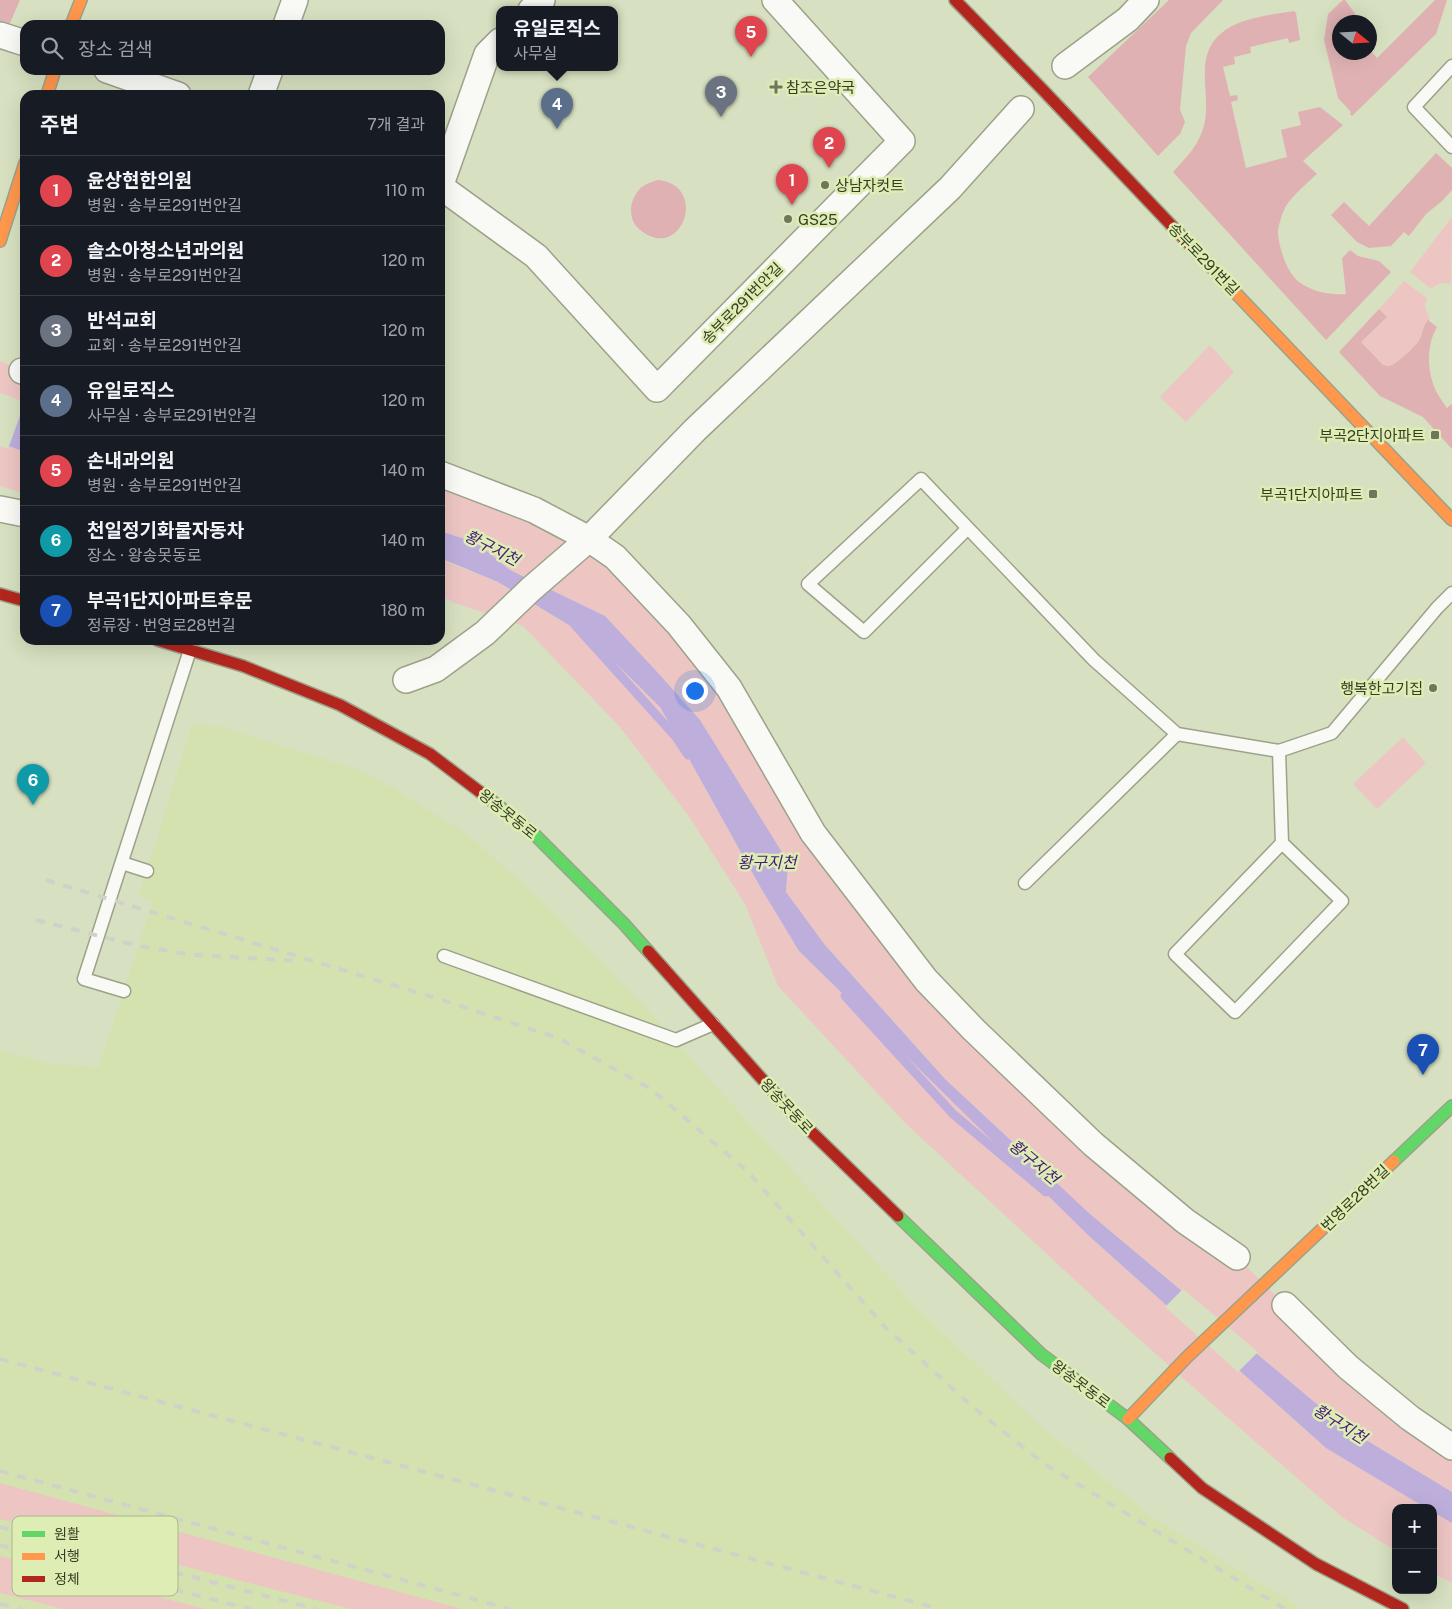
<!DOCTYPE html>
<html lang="ko">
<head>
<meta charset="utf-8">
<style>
	:root { --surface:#171b24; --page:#242831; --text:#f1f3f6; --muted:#9ea1a6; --line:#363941; --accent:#0b8043 }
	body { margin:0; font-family:"Public Sans","Noto Sans KR",sans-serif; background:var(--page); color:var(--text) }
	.controls { position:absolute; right:15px; bottom:15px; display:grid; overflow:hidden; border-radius:10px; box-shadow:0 5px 20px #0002 }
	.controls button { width:45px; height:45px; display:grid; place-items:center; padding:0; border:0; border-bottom:1px solid var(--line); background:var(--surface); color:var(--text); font:25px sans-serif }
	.compass { position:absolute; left:1332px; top:15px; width:45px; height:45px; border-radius:50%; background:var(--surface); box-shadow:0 5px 20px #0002; rotate:108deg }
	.you { position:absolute; left:694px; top:690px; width:18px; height:18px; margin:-12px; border:4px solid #fff; border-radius:50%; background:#1a73e8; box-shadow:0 0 0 8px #1a73e833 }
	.badge { display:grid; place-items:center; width:32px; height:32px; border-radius:50%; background:var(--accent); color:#fff; font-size:16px; font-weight:700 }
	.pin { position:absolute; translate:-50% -41px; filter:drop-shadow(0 1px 2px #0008) }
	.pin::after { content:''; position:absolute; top:26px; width:18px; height:15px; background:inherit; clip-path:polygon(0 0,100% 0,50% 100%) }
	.popup { position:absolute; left:496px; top:6px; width:122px; height:65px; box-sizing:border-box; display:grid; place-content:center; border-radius:10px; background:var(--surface); filter:drop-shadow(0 1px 4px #0005); font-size:16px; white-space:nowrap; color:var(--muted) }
	.popup b { font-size:19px; color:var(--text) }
	.popup::after { content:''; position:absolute; left:50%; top:100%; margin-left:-10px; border:10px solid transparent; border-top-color:var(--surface) }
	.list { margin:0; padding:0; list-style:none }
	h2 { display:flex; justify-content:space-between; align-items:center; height:65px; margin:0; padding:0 20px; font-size:21px }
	h2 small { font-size:16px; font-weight:400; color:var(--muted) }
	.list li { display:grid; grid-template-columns:32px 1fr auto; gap:15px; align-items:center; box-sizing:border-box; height:70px; padding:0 20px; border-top:1px solid var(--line) }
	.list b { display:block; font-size:19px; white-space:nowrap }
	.list p { margin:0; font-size:16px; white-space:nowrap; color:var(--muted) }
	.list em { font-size:16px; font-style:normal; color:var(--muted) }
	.icon { flex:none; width:28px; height:28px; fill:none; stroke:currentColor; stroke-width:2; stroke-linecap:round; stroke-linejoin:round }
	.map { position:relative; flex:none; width:1452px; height:1609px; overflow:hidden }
	.search { position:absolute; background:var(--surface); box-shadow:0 5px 20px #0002; left:20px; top:20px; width:425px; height:55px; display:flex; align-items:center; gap:12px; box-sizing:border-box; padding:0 18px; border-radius:15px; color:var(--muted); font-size:19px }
	.panel { position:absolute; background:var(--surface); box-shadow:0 5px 20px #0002; left:20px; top:90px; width:425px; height:555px; border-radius:15px }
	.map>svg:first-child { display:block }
	.built { fill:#d4e2af }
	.green { fill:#edc6c4 }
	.forest { fill:#dfb1b2 }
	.water { fill:#beaedc }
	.pier { fill:#d7e0c0 }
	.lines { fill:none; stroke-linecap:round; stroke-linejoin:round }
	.stream { stroke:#beaedc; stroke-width:9 }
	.lane-casing { stroke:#9ca28a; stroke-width:15 }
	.street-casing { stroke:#9ca28a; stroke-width:28 }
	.fast-casing { stroke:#9ca28a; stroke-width:14 }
	.slow-casing { stroke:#9ca28a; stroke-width:14 }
	.jam-casing { stroke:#9ca28a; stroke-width:14 }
	.lane { stroke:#f9faf6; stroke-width:12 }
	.street { stroke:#f9faf6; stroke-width:25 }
	.fast { stroke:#63d668; stroke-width:11 }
	.slow { stroke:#ff974d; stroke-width:11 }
	.jam { stroke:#b3261e; stroke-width:11 }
	.rail { stroke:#cfd2c8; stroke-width:4; stroke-dasharray:9 9; stroke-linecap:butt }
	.poi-dot { fill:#6f765b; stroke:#ddedb3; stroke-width:2 }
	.labels { text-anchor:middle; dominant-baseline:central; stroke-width:5; stroke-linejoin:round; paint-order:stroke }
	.poi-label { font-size:15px; fill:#373d25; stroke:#ddedb3; text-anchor:start }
	.street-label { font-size:15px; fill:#373d25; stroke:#ddedb3 }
	.water-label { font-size:16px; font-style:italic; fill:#451976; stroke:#ddedb3 }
	.key { fill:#ddedb3; stroke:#abb888; stroke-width:1 }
	.key-label { font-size:14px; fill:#373d25 }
</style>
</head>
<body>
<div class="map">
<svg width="1452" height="1609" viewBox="0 0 1452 1609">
	<rect width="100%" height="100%" fill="#d7e0c0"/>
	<path class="built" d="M192 724 221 727 357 769 391 787 471 837 547 906 676 1040 696 1065 917 1308 1039 1425 1152 1517 1302 1609H0V1050L51 1064 99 1067 153 901 139 896Z"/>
	<g class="green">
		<path d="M1452 217 1451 284C1443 282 1437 283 1431 289L1410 272Z"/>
		<path d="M1404 281 1427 298 1425 308 1430 318C1423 327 1424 332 1420 340 1416 346 1396 365 1389 366 1386 366 1385 366 1382 364L1361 342 1386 317 1379 309Z"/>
		<path d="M1210 345 1234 372 1186 422 1160 397Z"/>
		<path d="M0 361 25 372V405L0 396Z"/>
		<path d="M0 443 25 452V494L0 486Z"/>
		<path d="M440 475 589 539 679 625 926 980 1237 1257 1285 1305 1452 1446V1492L1343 1426 1090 1214 945 1079 825 945 786 892 788 862 605 616 510 570 477 543 440 531Z"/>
		<path d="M440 559 498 582 590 638 660 707 762 890 799 951 1089 1236 1326 1448 1426 1508H1396V1551L1342 1517 1220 1411 1130 1331 905 1123 778 986 745 904 688 815 619 726 523 626 455 603 440 596Z"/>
		<path d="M1403 737 1426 763 1377 809 1353 784Z"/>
		<path d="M0 1483 462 1609H351L0 1519Z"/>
		<path d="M1433 1512 1452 1523V1583L1433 1573Z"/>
		<path d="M0 1556 206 1609H63L0 1593Z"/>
	</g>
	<g class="forest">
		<path d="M0 0H20L0 46Z"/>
		<path d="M1169 0H1223L1191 33 1186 46 1180 110 1185 122 1180 134 1158 156 1088 77Z"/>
		<path d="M1343 0H1345L1356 15 1349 22H1340V52H1370V50L1377 58 1435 0H1447L1436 34 1352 116 1350 114 1351 112 1338 98 1324 40 1328 14Z"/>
		<path d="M1294 11 1296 13 1300 40 1289 43 1288 38 1250 47 1251 53 1234 57 1235 64 1223 67 1230 96 1237 95 1238 100 1231 102 1246 168 1287 157 1281 130 1301 125 1298 112 1320 107 1343 125 1303 161 1317 174C1308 182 1290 198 1285 208 1282 214 1278 226 1278 233 1279 248 1287 273 1299 282 1313 292 1329 295 1346 294L1342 258 1350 250 1358 256 1379 261 1391 272 1326 340 1173 172C1185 159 1196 148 1202 132 1208 117 1206 98 1205 82 1205 72 1204 62 1208 52 1220 19 1264 16 1294 11Z"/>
		<path d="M1436 153 1452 168V190L1442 201 1426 214 1409 236 1404 232 1391 246 1369 248 1357 242 1331 215 1344 202 1369 226Z"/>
		<path d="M658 180C710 185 681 265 639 229 628 219 629 202 638 191 642 185 651 182 658 180Z"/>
		<path d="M1379 309 1387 317 1361 342 1382 364C1385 366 1386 366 1389 366 1396 365 1417 345 1420 339 1423 332 1423 326 1428 320L1437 327C1426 345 1427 372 1436 391 1439 397 1443 402 1447 408L1452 404V449L1423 417 1380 396 1339 352Z"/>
	</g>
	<g class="water">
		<path d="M0 396 25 405V452L0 443Z"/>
		<path d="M440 531 477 543 510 570 605 616 658 673 700 720 788 862 786 892 825 945 945 1079 1090 1214 1343 1426 1452 1492V1523L1433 1512V1508H1426L1326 1448 1089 1236 799 951 762 890 660 707 590 638 498 582 440 558Z"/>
	</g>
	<g class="pier">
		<path d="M0 393 25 402 8 449 0 446Z"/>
		<path d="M1183 1289 1258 1352 1238 1372 1165 1307Z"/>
	</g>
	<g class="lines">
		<g class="stream">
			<path d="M575 625 676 737 688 755"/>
			<path d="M845 996 953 1114 1046 1192"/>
		</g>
		<defs>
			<g id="lane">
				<path d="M1452 66 1414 107 1452 147"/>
				<path d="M968 528 864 632 808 584 921 479 1094 660 1177 734 1279 751 1332 733 1437 608 1452 593"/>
				<path d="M1279 751 1282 843 1342 901 1235 1012 1175 954 1282 843"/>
				<path d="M122 863 147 871"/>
				<path d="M1025 883 1177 734"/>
				<path d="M444 956 676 1040 713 1024"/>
				<path d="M124 991 84 979 190 650"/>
			</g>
			<g id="street">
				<path d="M531 10 542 0"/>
				<path d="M286 25 295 0"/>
				<path d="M0 35 25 43"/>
				<path d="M1065 66 1128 19 1146 0"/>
				<path d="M107 70 178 95"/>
				<path d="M261 95 270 70"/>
				<path d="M440 187 487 54 500 41"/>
				<path d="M441 187 536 256 657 389 902 141 775 0"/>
				<path d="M22 371 25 372"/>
				<path d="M440 474 534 510 589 539 615 557 679 625 729 688 813 833 926 980 974 1030 1093 1144 1185 1221 1237 1257"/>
				<path d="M0 509 25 514"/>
				<path d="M406 680 436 669 485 633 531 589 589 539 695 430 950 188 1021 109"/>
				<path d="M1285 1305 1348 1367 1410 1418 1452 1447"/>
			</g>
			<g id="fast">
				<path d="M492 801 530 830 624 924 648 951"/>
				<path d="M1394 1161 1452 1106"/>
				<path d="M898 1216 1041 1354 1128 1419 1170 1458"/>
			</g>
			<g id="slow">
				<path d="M71 25 81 0"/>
				<path d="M47 95 55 70"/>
				<path d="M0 241 25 163"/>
				<path d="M1228 285 1452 520"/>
				<path d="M1128 1419 1187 1357 1394 1161"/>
			</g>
			<g id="jam">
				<path d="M955 0 1042 89 1228 285"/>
				<path d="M0 594 25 601"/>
				<path d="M157 640 243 666 340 705 430 754 492 801"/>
				<path d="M648 951 795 1116 898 1216"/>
				<path d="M1170 1458 1202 1488 1316 1564 1403 1609"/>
			</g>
		</defs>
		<use href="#lane" class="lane-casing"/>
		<use href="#street" class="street-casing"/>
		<use href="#fast" class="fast-casing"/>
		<use href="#slow" class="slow-casing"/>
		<use href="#jam" class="jam-casing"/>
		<use href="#lane" class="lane"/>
		<use href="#street" class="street"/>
		<use href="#fast" class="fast"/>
		<use href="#slow" class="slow"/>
		<use href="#jam" class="jam"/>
		<g class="rail">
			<path d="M46 880 442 1000 558 1038 651 1089 748 1172 885 1327 974 1408 1043 1463 1285 1609"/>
			<path d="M36 920 139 946 193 955 302 961"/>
			<path d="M0 1359 940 1609"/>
			<path d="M0 1471 510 1609"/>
			<path d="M0 1527 316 1609"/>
			<path d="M0 1545 250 1609"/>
			<path d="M0 1604 20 1609"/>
		</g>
	</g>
	<g class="poi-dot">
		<path d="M773.5 79.5h5v5h5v5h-5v5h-5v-5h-5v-5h5z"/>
		<circle cx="825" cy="185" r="5"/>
		<circle cx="788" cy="219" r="5"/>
		<rect x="1430" y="430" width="10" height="10" rx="2.5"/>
		<rect x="1368" y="489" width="10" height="10" rx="2.5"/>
		<circle cx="1433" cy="688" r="5"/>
	</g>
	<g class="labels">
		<g class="poi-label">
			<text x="786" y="87">참조은약국</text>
			<text x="835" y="185">상남자컷트</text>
			<text x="798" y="219">GS25</text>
			<text x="1425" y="435" text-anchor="end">부곡2단지아파트</text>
			<text x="1363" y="494" text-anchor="end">부곡1단지아파트</text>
			<text x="1423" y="688" text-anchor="end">행복한고기집</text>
		</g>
		<g class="street-label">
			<text transform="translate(1204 259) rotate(46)">송부로291번길</text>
			<text transform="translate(742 303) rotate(-45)">송부로291번안길</text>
			<text transform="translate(508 814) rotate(39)">왕송못동로</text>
			<text transform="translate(787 1106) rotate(47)">왕송못동로</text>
			<text transform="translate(1355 1198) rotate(-44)">번영로28번길</text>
			<text transform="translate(1081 1384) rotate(37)">왕송못동로</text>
		</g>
		<g class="water-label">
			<text transform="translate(492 548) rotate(27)">황구지천</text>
			<text x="767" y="862">황구지천</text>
			<text transform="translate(1034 1162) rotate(40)">황구지천</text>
			<text transform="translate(1340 1424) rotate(32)">황구지천</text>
		</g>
	</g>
	<rect x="12" y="1516" width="166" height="80" rx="8" class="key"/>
	<rect x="22" y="1531" width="23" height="6" fill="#63d668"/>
	<rect x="22" y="1553" width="23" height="7" fill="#ff974d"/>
	<rect x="22" y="1576" width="23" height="6" fill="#b3261e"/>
	<g class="key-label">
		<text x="54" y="1539">원활</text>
		<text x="54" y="1561">서행</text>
		<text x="54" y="1584">정체</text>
	</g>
</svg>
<div class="controls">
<button>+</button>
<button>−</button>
</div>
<svg class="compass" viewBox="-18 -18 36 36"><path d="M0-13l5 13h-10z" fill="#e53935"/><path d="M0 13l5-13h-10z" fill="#9ea1a6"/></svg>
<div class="you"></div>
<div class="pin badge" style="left:792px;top:205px;background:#e0444e">1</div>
<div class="pin badge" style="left:829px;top:168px;background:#e0444e">2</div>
<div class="pin badge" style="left:721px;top:117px;background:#6b7280">3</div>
<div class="pin badge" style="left:557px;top:129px;background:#5c6f8a">4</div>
<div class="popup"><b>유일로직스</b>사무실</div>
<div class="pin badge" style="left:751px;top:57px;background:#e0444e">5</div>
<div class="pin badge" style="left:33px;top:805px;background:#0f9aa8">6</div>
<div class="pin badge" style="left:1423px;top:1075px;background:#1a4fb4">7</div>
<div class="search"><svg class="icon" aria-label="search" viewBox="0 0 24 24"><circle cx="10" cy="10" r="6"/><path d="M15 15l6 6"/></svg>장소 검색</div>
<section class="panel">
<h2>주변<small>7개 결과</small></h2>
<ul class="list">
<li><span class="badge" style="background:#e0444e">1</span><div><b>윤상현한의원</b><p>병원 · 송부로291번안길</p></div><em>110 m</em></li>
<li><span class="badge" style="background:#e0444e">2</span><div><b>솔소아청소년과의원</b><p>병원 · 송부로291번안길</p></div><em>120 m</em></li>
<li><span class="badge" style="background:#6b7280">3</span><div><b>반석교회</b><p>교회 · 송부로291번안길</p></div><em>120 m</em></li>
<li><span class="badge" style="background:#5c6f8a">4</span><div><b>유일로직스</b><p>사무실 · 송부로291번안길</p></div><em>120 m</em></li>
<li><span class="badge" style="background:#e0444e">5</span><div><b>손내과의원</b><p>병원 · 송부로291번안길</p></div><em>140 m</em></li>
<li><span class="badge" style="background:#0f9aa8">6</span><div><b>천일정기화물자동차</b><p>장소 · 왕송못동로</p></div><em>140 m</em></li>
<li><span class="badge" style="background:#1a4fb4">7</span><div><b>부곡1단지아파트후문</b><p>정류장 · 번영로28번길</p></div><em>180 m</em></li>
</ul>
</section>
</div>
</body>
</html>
